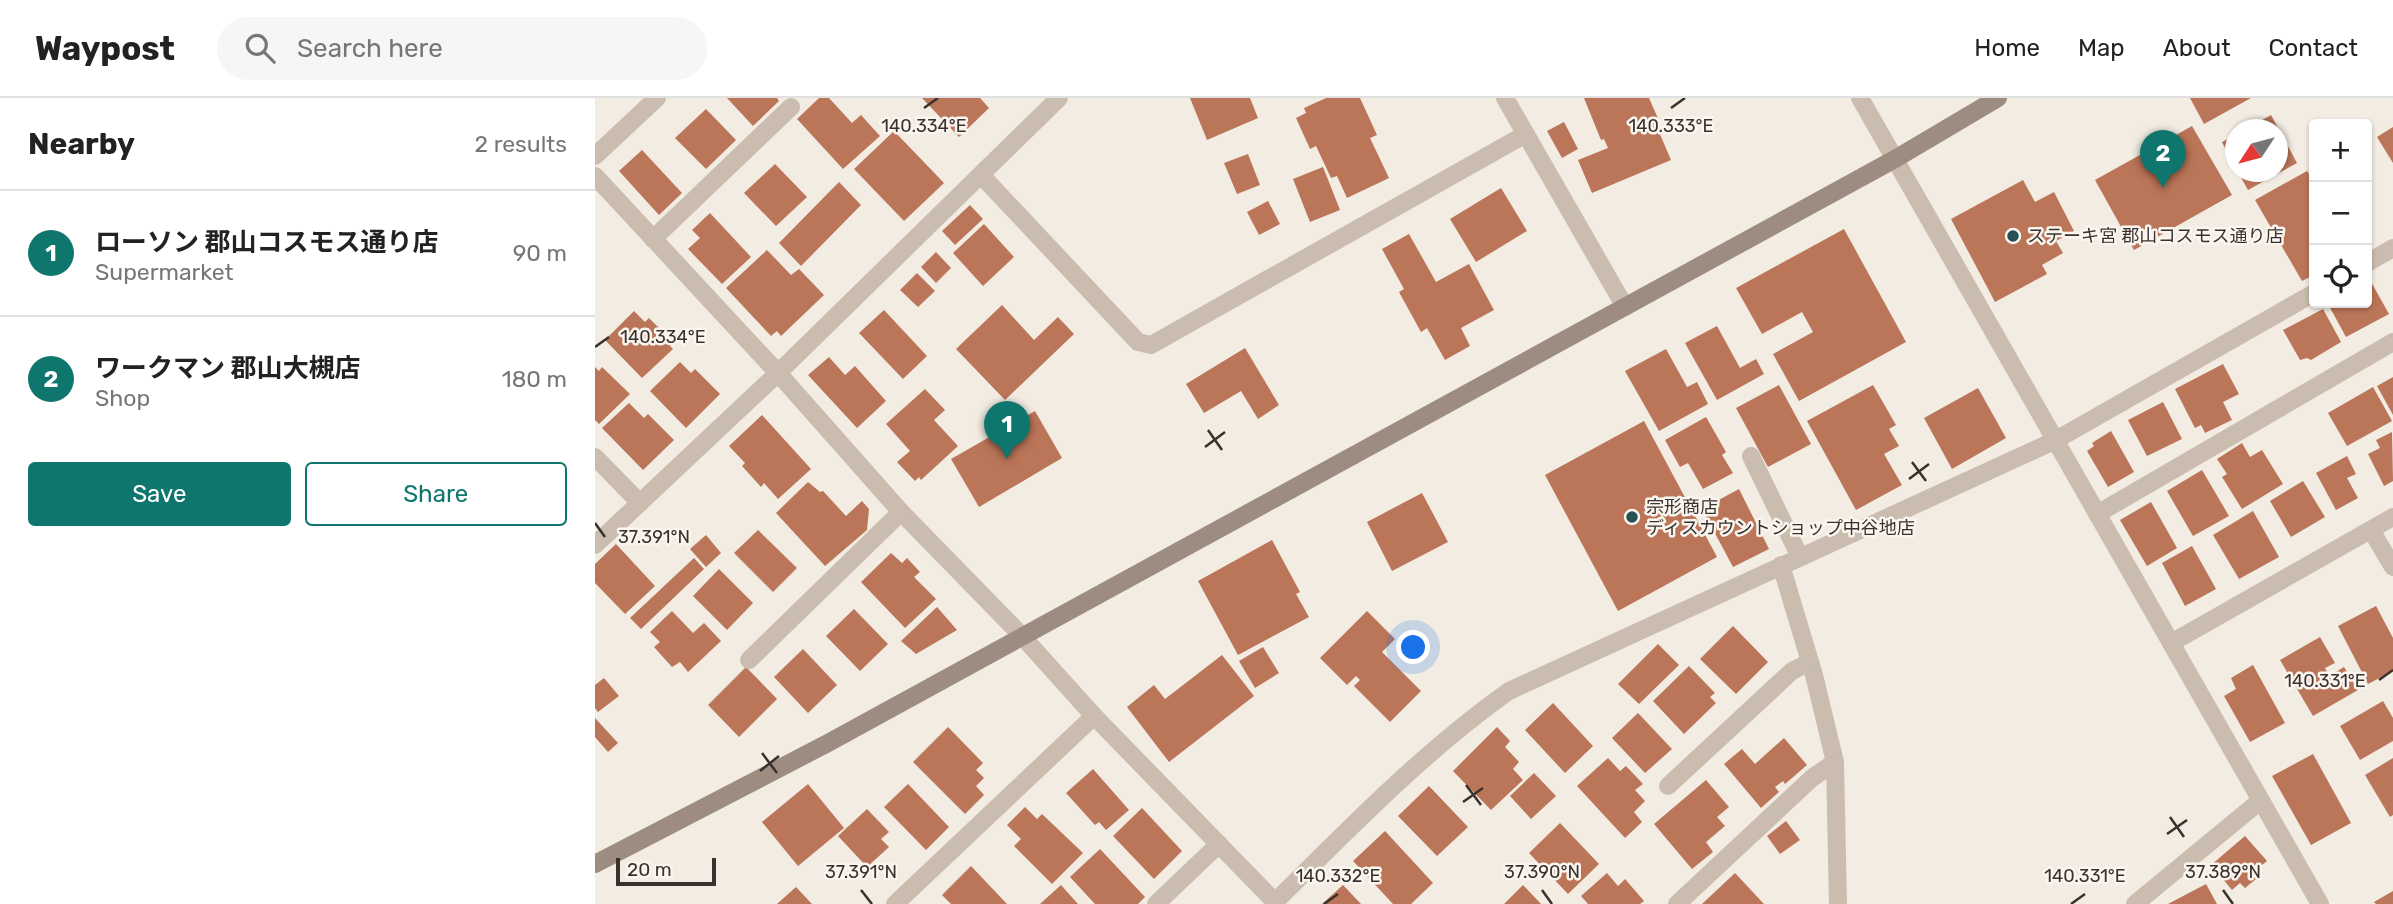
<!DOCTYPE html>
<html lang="en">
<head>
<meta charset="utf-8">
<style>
	:root { --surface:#fff; --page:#f6f6f6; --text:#222; --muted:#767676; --line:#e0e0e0; --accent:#0f766e }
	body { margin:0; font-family:Rubik,"Noto Sans JP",sans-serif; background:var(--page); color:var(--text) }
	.controls { position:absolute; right:21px; top:21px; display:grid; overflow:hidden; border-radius:7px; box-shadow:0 2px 5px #0004 }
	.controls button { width:63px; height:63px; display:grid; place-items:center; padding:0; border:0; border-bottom:2px solid var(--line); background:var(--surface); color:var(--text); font:35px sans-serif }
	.compass { position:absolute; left:1630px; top:21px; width:63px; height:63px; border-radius:50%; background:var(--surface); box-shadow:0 2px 5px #0004; rotate:234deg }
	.scale { position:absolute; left:21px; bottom:18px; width:100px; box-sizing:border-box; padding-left:7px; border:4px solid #39312d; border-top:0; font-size:19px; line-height:24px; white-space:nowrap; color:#39312d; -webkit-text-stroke:5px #faf5ef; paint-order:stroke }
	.you { position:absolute; left:819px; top:550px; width:24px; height:24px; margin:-18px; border:5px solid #fff; border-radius:50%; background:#1a73e8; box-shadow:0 0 0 10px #1a73e833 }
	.badge { display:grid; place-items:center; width:46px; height:46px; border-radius:50%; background:var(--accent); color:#fff; font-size:23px; font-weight:700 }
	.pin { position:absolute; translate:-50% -58px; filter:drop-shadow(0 2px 4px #0008) }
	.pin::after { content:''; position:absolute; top:37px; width:24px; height:21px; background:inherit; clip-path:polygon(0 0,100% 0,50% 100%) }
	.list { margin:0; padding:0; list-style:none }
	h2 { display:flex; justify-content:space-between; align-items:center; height:91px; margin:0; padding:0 28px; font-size:30px }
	h2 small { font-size:23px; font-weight:400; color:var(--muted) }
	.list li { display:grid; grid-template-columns:46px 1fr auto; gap:21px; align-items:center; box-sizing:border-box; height:126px; padding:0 28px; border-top:2px solid var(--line) }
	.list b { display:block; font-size:26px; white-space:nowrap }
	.list p { margin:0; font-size:23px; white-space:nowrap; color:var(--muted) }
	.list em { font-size:23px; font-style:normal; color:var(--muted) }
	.actions { display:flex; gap:14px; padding:21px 28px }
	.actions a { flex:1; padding:16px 0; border:2px solid var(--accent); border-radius:7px; text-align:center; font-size:24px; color:var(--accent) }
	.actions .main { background:var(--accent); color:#fff }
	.icon { flex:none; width:38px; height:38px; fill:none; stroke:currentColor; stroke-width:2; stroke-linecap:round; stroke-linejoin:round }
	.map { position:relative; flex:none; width:1798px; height:806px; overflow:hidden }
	header { display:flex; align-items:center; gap:42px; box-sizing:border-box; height:98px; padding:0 35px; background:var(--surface); border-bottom:2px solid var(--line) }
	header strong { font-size:33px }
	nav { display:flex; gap:38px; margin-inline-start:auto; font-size:24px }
	.search { width:490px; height:63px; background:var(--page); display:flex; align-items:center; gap:18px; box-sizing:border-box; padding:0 24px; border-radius:38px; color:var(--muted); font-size:26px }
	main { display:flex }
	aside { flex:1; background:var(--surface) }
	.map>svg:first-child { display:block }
	.building { fill:#bb7558 }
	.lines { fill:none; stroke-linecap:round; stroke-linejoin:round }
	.street { stroke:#cabdaf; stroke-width:18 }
	.secondary { stroke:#9d8d81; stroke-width:18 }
	.ticks { fill:none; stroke:#39312d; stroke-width:2.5 }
	.poi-dot { fill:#255157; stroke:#faf5ef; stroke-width:2.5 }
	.labels { text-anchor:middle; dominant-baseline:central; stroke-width:5; stroke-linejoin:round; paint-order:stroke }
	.poi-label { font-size:18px; fill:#39312d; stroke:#faf5ef; text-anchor:start }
	.ticks-label { font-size:18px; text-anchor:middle; fill:#39312d; stroke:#faf5ef; stroke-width:5; stroke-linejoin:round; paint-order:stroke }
</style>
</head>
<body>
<header>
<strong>Waypost</strong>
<div class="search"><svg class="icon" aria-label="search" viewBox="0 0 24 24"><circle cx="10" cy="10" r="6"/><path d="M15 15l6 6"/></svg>Search here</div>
<nav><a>Home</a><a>Map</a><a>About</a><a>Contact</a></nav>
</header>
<main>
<aside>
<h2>Nearby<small>2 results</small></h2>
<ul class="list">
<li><span class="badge">1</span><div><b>ローソン 郡山コスモス通り店</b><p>Supermarket</p></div><em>90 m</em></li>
<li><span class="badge">2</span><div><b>ワークマン 郡山大槻店</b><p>Shop</p></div><em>180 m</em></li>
</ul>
<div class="actions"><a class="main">Save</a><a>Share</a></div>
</aside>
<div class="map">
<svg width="1798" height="806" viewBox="0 0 1798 806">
	<rect width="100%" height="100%" fill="#f2ece3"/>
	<g class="building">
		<path d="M132 0H182L184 3 158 28Z"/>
		<path d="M224 0H234L257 25 266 17 285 38 248 71 202 21Z"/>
		<path d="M327 0H385L394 10 364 39Z"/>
		<path d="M595 0H655L663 20 612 42Z"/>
		<path d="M731 0H765L782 37 775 40 794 80 752 100 742 78 736 80 721 48 715 51 701 20 711 15 709 10Z"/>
		<path d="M989 0H1054L1065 25 1061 27 1076 62 997 95 983 62 1013 50 1009 41 1006 42Z"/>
		<path d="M1595 0H1656L1609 26Z"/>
		<path d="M111 11 141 42 111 71 80 40Z"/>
		<path d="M1676 17 1702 65 1653 92 1643 74H1682V32H1650Z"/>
		<path d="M969 24 983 51 967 60 952 33Z"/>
		<path d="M1597 28 1637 97 1539 152 1500 82Z"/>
		<path d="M1798 29V65L1782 39Z"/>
		<path d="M299 33 349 85 309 123 259 71Z"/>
		<path d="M1640 37V70L1627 44Z"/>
		<path d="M47 52 87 95 64 117 24 73Z"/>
		<path d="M653 56 665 87 642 96 629 65Z"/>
		<path d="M180 66 212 99 181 128 149 95Z"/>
		<path d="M728 69 745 112 715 124 698 81Z"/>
		<path d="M1712 73 1719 84V177L1707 183 1660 102Z"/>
		<path d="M1428 82 1440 104 1459 94 1479 133 1461 143 1468 155 1447 167 1452 176 1400 204 1356 121Z"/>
		<path d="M244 84 266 107 206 168 184 145Z"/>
		<path d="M906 90 932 133 881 164 855 121Z"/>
		<path d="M673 103 685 126 664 137 652 114Z"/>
		<path d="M375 107 388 121 360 147 347 133Z"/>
		<path d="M115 115 156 159 127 186 93 151 105 140 97 132Z"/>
		<path d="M389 126 419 159 388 188 358 155Z"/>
		<path d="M1249 131 1311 244 1204 303 1178 256 1218 234 1207 214 1167 236 1141 190Z"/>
		<path d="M814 136 841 184 874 166 899 212 866 230 875 248 850 262 832 230 826 234 804 194 809 191 787 151Z"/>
		<path d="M172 152 196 177 204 171 229 197 186 238 182 233 176 238 131 190Z"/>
		<path d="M341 154 356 170 341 185 326 169Z"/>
		<path d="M322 175 340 193 323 209 305 192Z"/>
		<path d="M1775 182 1794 216 1751 239 1733 206 1772 205V184Z"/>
		<path d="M407 207 439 242 463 219 479 236 410 302 361 251Z"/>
		<path d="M1728 211 1746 244 1716 262 1712 260 1705 262 1688 232Z"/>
		<path d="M289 212 332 258 308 281 264 235Z"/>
		<path d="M39 213 50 224 54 220 79 245 75 248 78 251 47 280 10 242Z"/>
		<path d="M1122 228 1145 270 1161 261 1169 276 1122 302 1090 245Z"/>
		<path d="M650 250 684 307 663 321 646 293 609 315 591 286Z"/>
		<path d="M1071 251 1092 289 1102 284 1113 306 1064 333 1030 273Z"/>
		<path d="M234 259 250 277 260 268 291 303 262 330 213 277Z"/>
		<path d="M85 264 96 275 100 271 125 296 91 330 55 293Z"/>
		<path d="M1628 266 1644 296 1628 304 1637 322 1610 335 1606 327 1600 330 1580 291Z"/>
		<path d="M0 269 4 273 7 269 35 296 4 326 0 322Z"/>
		<path d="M1798 279V317L1782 288Z"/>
		<path d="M1184 287 1216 346 1173 369 1141 310Z"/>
		<path d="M1278 287 1301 327 1294 331 1304 348 1289 356 1307 387 1261 412 1212 323Z"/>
		<path d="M1778 289 1797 323 1752 348 1733 315Z"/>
		<path d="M1383 290 1411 340 1357 371 1329 320Z"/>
		<path d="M330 291 350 312 339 322 363 348 326 382 324 379 320 383 302 364 315 353 291 326Z"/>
		<path d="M1568 304 1587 341 1552 358 1533 322Z"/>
		<path d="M34 305 49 320 53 316 79 342 48 372 7 330Z"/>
		<path d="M440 313 467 360 384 409 356 361Z"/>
		<path d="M167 317 216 371 183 401 169 385 166 389 147 368 150 365 134 348Z"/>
		<path d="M1111 319 1131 354 1127 357 1138 375 1108 391 1093 365 1085 369 1070 342Z"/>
		<path d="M1049 323 1122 459 1023 513 950 377Z"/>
		<path d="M1516 333 1539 374 1513 389 1492 353 1499 348 1497 345Z"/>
		<path d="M1797 334 1798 383 1789 388 1773 356 1785 350 1781 342Z"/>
		<path d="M1647 345 1655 359 1667 352 1688 386 1647 411 1627 379 1632 376 1622 361Z"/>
		<path d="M1752 358 1761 376 1752 380 1763 400 1741 412 1721 375Z"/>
		<path d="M1607 372 1634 418 1598 438 1572 393Z"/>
		<path d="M1708 383 1730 419 1696 439 1675 403Z"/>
		<path d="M213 384 225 394 228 393 251 418 267 403 274 411 272 432 230 468 181 415Z"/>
		<path d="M1144 391 1174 451 1138 469 1107 411Z"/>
		<path d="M827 395 853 444 797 473 772 424Z"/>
		<path d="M1556 404 1582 450 1552 468 1525 422Z"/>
		<path d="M1658 413 1684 459 1644 481 1618 437Z"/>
		<path d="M163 432 202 470 178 494 139 455Z"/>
		<path d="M111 437 126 455 111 469 95 451Z"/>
		<path d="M677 442 705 494 701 496 714 519 643 557 603 483Z"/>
		<path d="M21 446 60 488 30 516 0 485V466Z"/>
		<path d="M1597 448 1621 491 1590 508 1567 465Z"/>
		<path d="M296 455 307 465 312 460 325 474 319 479 341 501 310 530 266 484Z"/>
		<path d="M99 460 109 471 46 531 35 520Z"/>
		<path d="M124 471 158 505 132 532 98 498Z"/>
		<path d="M1781 508 1798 540V573L1773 586 1743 528Z"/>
		<path d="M342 509 362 532 321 556 306 543Z"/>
		<path d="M259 511 293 546 265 573 231 538Z"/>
		<path d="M77 513 98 535 109 525 126 543 93 574 85 564 77 569 59 549 65 544 55 534Z"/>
		<path d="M772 513 800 541 787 554 826 593 795 624 759 588 765 582 761 578 752 587 725 560Z"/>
		<path d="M1138 528 1173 564 1141 596 1105 561Z"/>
		<path d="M1725 539 1740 565 1730 570 1734 578 1749 569 1763 592 1718 618 1685 562Z"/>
		<path d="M1063 546 1084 567 1044 606 1023 586Z"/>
		<path d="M668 549 684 575 660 590 644 563Z"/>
		<path d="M208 551 242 587 213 615 179 579Z"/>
		<path d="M627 557 659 598 574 664 532 609 559 587 570 601Z"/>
		<path d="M1658 567 1690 625 1655 644 1629 598 1641 591 1636 580Z"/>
		<path d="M1094 568 1120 595 1115 599 1121 605 1089 636 1058 603Z"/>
		<path d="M151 569 182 601 144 639 113 607Z"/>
		<path d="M9 580 24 598 3 614 0 610V587Z"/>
		<path d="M1788 603 1798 620V643L1765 662 1745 628Z"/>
		<path d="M958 605 998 648 970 675 930 632Z"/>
		<path d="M1043 615 1077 651 1050 675 1017 640Z"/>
		<path d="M0 620 23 645 13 654 0 639Z"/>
		<path d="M353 629 388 665 381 672 389 680 381 688 389 697 370 716 318 664Z"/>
		<path d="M902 629 915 643 910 649 924 664 918 671 928 682 896 712 858 673Z"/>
		<path d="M1189 640 1212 667 1190 686 1188 683 1180 689 1184 694 1166 710 1129 666 1147 651 1160 666Z"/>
		<path d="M1718 656 1756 725 1716 747 1677 678Z"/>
		<path d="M1013 660 1025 673 1031 668 1048 686 1040 692 1050 703 1039 714 1047 724 1030 740 982 688Z"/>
		<path d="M1798 660V717L1795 719 1770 677Z"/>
		<path d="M498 671 534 712 511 732 504 724 500 727 471 695Z"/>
		<path d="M939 675 961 698 936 721 915 698Z"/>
		<path d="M1111 682 1134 709 1122 719 1130 728 1111 744 1118 754 1097 771 1059 726Z"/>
		<path d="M213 686 249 730 203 768 167 724Z"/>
		<path d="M313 686 354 729 331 752 289 709Z"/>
		<path d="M834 688 873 729 842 758 803 718Z"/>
		<path d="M430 709 442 721 447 716 488 755 457 786 419 748 426 741 412 727Z"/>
		<path d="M547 710 587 753 559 781 518 738Z"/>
		<path d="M272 711 294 734 286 741 294 749 272 769 243 738Z"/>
		<path d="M1191 723 1205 742 1185 756 1172 738Z"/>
		<path d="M965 725 1004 766 973 796 934 755Z"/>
		<path d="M790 733 838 785 816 806H798L758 763Z"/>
		<path d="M1650 738 1672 763 1657 775 1661 781 1650 790 1645 785 1637 792 1616 767Z"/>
		<path d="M505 751 550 799 543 806H500L475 779Z"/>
		<path d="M376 768 412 806H356L347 797Z"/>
		<path d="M1012 775 1023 788 1030 781 1049 803 1045 806H993L986 798Z"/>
		<path d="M1140 775 1169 806H1107Z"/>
		<path d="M1611 786 1622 806H1573Z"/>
		<path d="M466 787 483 806H445Z"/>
		<path d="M748 787 766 806H727Z"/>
		<path d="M928 787 946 806H909Z"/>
		<path d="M201 789 217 806H182Z"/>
		<path d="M1798 793V806H1781L1779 804Z"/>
	</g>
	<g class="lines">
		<g class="street">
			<path d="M910 0 1030 209"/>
			<path d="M1265 0 1725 806"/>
			<path d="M0 58 62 0"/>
			<path d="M386 77 543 244 556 247 931 36"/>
			<path d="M0 78 183 275 306 414 427 538 499 618 682 806"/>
			<path d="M58 141 196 9"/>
			<path d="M1772 165 1798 150"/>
			<path d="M1156 358 1205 459"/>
			<path d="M0 359 45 405"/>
			<path d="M1502 416 1798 244"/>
			<path d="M1776 432 1798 469"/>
			<path d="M0 447 183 275 464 0"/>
			<path d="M1186 467 1219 577 1240 664 1243 806"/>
			<path d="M1576 545 1798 419"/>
			<path d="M154 562 306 414"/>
			<path d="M1073 688 1197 573 1215 564"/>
			<path d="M680 804C755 730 828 654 914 593L1459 343 1719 195"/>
			<path d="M300 806 499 618"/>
			<path d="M561 806 624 746"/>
			<path d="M1082 806 1217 680 1240 664"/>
			<path d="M1540 806 1665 703"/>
		</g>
		<path class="secondary" d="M0 766 233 645 1300 61 1403 0"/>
	</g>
	<path class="ticks" d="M329 10 343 0M1076 10 1090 0M0 249 14 239M613 332 627 352M610 349 630 334M1317 364 1331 383M1314 381 1334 366M0 425 10 439M1784 582 1798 572M167 655 182 675M165 673 184 658M871 687 886 707M868 704 888 690M1575 719 1589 739M1572 736 1592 722M266 792 277 806M947 792 957 806M1628 792 1638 806M729 806 743 796M1476 806 1490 796"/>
	<g class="poi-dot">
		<circle cx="1418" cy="138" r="7"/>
		<circle cx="1037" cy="419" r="7"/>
	</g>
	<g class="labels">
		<g class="poi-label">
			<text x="1432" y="138">ステーキ宮 郡山コスモス通り店</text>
			<text x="1051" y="409">宗形商店<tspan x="1051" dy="21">ディスカウントショップ中谷地店</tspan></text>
		</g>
	</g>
	<g class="ticks-label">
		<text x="329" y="34">140.334°E</text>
		<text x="1076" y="34">140.333°E</text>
		<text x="68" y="245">140.334°E</text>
		<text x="59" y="445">37.391°N</text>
		<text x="1730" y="589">140.331°E</text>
		<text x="266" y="780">37.391°N</text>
		<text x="947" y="780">37.390°N</text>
		<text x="1628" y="780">37.389°N</text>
		<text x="743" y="784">140.332°E</text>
		<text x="1490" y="784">140.331°E</text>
	</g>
</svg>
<div class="controls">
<button>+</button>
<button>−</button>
<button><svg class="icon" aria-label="locate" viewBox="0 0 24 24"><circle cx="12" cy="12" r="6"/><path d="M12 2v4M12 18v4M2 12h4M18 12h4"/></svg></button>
</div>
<svg class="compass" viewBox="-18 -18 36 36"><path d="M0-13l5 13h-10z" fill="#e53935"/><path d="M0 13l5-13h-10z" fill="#767676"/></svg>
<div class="scale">20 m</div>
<div class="you"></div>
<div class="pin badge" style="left:412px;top:361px">1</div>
<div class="pin badge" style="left:1568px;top:90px">2</div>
</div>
</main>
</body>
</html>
